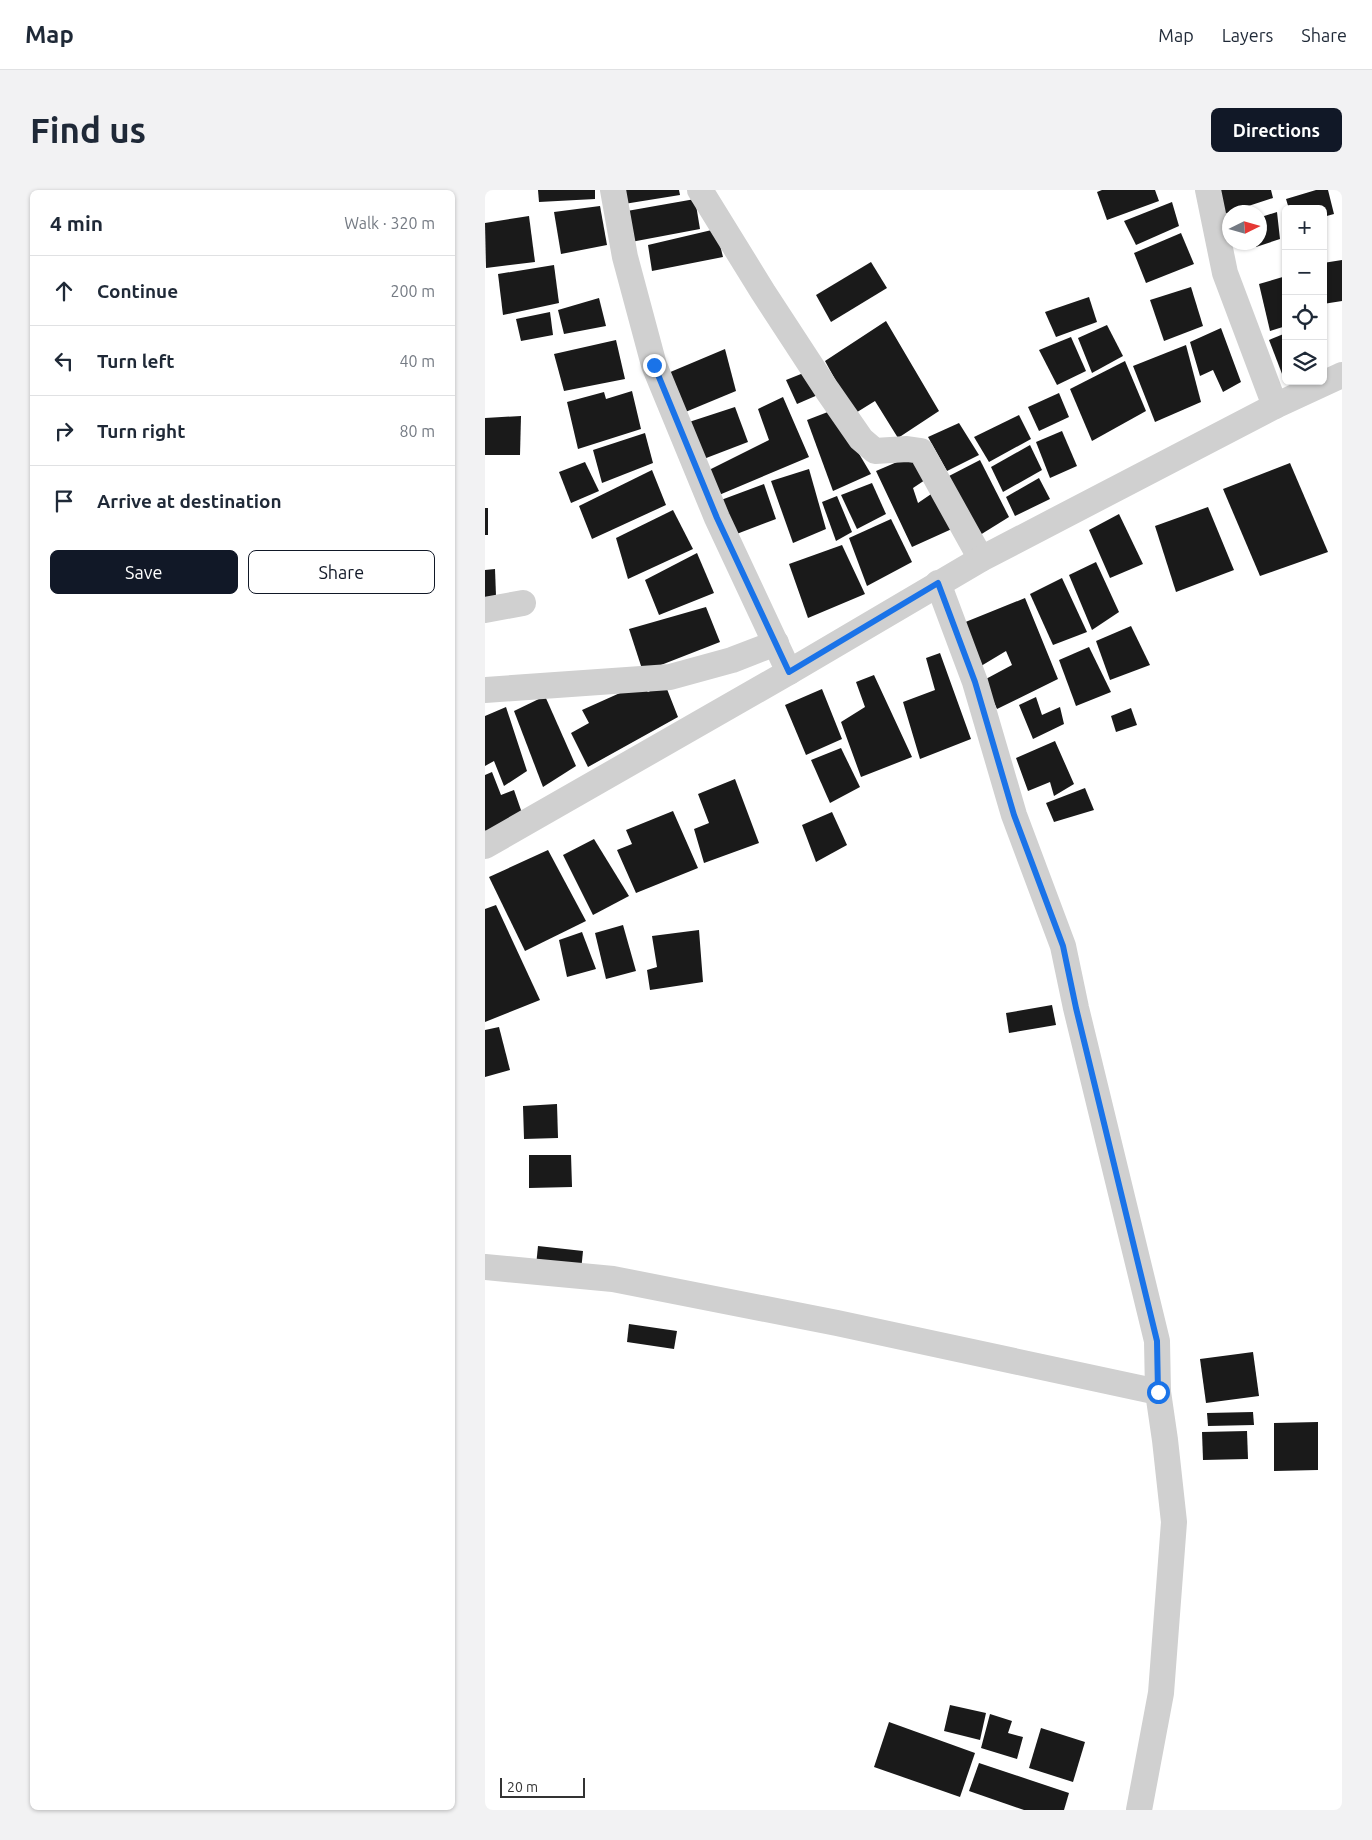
<!DOCTYPE html>
<html lang="en">
<head>
<meta charset="utf-8">
<style>
	:root { --surface:#fff; --page:#f2f2f3; --text:#1f2937; --muted:#747a83; --line:#e0e1e3; --accent:#111827 }
	body { margin:0; font-family:Ubuntu,sans-serif; background:var(--page); color:var(--text) }
	.controls { position:absolute; right:15px; top:15px; display:grid; overflow:hidden; border-radius:8px; box-shadow:0 1px 4px #0004 }
	.controls button { width:45px; height:45px; display:grid; place-items:center; padding:0; border:0; border-bottom:1px solid var(--line); background:var(--surface); color:var(--text); font:25px sans-serif }
	.compass { position:absolute; left:737px; top:15px; width:45px; height:45px; border-radius:50%; background:var(--surface); box-shadow:0 1px 4px #0004; rotate:85deg }
	.scale { position:absolute; left:15px; bottom:12px; width:85px; box-sizing:border-box; padding-left:5px; border:2px solid #333; border-top:0; font-size:14px; line-height:18px; white-space:nowrap; color:#333; -webkit-text-stroke:4px #fff; paint-order:stroke }
	.stop { position:absolute; width:15px; height:15px; margin:-11px; border:4px solid #1a73e8; border-radius:50%; background:#fff }
	.stop.end { background:#1a73e8; border-color:#fff; box-shadow:0 1px 5px #0008 }
	.list { margin:0; padding:0; list-style:none }
	h2 { display:flex; justify-content:space-between; align-items:center; height:65px; margin:0; padding:0 20px; font-size:21px }
	h2 small { font-size:16px; font-weight:400; color:var(--muted) }
	.list li { display:grid; grid-template-columns:32px 1fr auto; gap:15px; align-items:center; box-sizing:border-box; height:70px; padding:0 20px; border-top:1px solid var(--line) }
	.list b { display:block; font-size:19px; white-space:nowrap }
	.list em { font-size:16px; font-style:normal; color:var(--muted) }
	.actions { display:flex; gap:10px; padding:15px 20px }
	.actions a { flex:1; padding:11px 0; border:1px solid var(--accent); border-radius:8px; text-align:center; font-size:18px; color:var(--accent) }
	.actions .main { background:var(--accent); color:#fff }
	.icon { flex:none; width:28px; height:28px; fill:none; stroke:currentColor; stroke-width:2; stroke-linecap:round; stroke-linejoin:round }
	.map { position:relative; flex:none; width:857px; height:1620px; overflow:hidden; border-radius:8px }
	header { display:flex; align-items:center; gap:30px; box-sizing:border-box; height:70px; padding:0 25px; background:var(--surface); border-bottom:1px solid var(--line) }
	header strong { font-size:24px }
	nav { display:flex; gap:28px; margin-inline-start:auto; font-size:18px }
	.intro { display:flex; align-items:center; justify-content:space-between; box-sizing:border-box; height:120px; padding:0 30px }
	h1 { margin:0; font-size:35px }
	.button { padding:12px 22px; border-radius:8px; background:var(--accent); color:#fff; font-size:18px; font-weight:700 }
	main { display:flex; gap:30px; padding:0 30px }
	aside { flex:1; background:var(--surface); border-radius:8px; box-shadow:0 1px 4px #0004 }
	.map>svg:first-child { display:block }
	.building { fill:#1a1a1a }
	.lines { fill:none; stroke-linecap:round; stroke-linejoin:round }
	.minor { stroke:#d0d0d0; stroke-width:26 }
	.route { stroke:#1a73e8; stroke-width:6 }
</style>
</head>
<body>
<header>
<strong>Map</strong>
<nav><a>Map</a><a>Layers</a><a>Share</a></nav>
</header>
<div class="intro"><h1>Find us</h1><a class="button">Directions</a></div>
<main>
<aside>
<h2>4 min<small>Walk · 320 m</small></h2>
<ul class="list">
<li><svg class="icon" aria-label="ahead" viewBox="0 0 24 24"><path d="M12 20V5M6 11l6-6 6 6"/></svg><div><b>Continue</b></div><em>200 m</em></li>
<li><svg class="icon" aria-label="left" viewBox="0 0 24 24"><path d="M17 20v-9H6M10 6l-5 5 5 5"/></svg><div><b>Turn left</b></div><em>40 m</em></li>
<li><svg class="icon" aria-label="right" viewBox="0 0 24 24"><path d="M7 20v-9h11M14 6l5 5-5 5"/></svg><div><b>Turn right</b></div><em>80 m</em></li>
<li><svg class="icon" aria-label="arrive" viewBox="0 0 24 24"><path d="M6 21V4h12l-3 4 3 4H6"/></svg><div><b>Arrive at destination</b></div></li>
</ul>
<div class="actions"><a class="main">Save</a><a>Share</a></div>
</aside>
<div class="map">
<svg width="857" height="1620" viewBox="0 0 857 1620">
	<rect width="100%" height="100%" fill="#fff"/>
	<g class="building">
		<path d="M53 0H110V9L54 12Z"/>
		<path d="M138 0H194L195 5 139 14Z"/>
		<path d="M617 0H670L674 11 622 30 612 2Z"/>
		<path d="M732 0H786L788 8 736 25Z"/>
		<path d="M831 0H843L849 24 838 27V19H804L801 9Z"/>
		<path d="M210 9 215 39 146 52 142 21Z"/>
		<path d="M687 12 694 36 651 55 639 31Z"/>
		<path d="M115 16 122 55 76 64 69 22Z"/>
		<path d="M792 22 795 49 771 57 770 52H774V26L776 27Z"/>
		<path d="M44 26 50 72 1 78 0 33Z"/>
		<path d="M231 39 238 67 167 81 163 55Z"/>
		<path d="M696 43 709 74 661 93 649 63Z"/>
		<path d="M857 70V111L838 114V73Z"/>
		<path d="M386 72 402 98 346 132 331 105Z"/>
		<path d="M69 75 74 113 18 125 13 84Z"/>
		<path d="M801 86V136L785 141 774 94Z"/>
		<path d="M706 97 718 136 679 151 665 110Z"/>
		<path d="M604 107 612 132 571 147 560 122Z"/>
		<path d="M114 108 121 136 79 144 73 120Z"/>
		<path d="M65 122 68 145 36 151 31 129Z"/>
		<path d="M401 131 454 221 413 248 390 211 369 224 340 171Z"/>
		<path d="M622 135 638 166 607 183 593 148Z"/>
		<path d="M736 138 756 192 738 202 728 180 715 186 705 152Z"/>
		<path d="M801 143V188L799 189 784 150Z"/>
		<path d="M586 147 601 181 572 195 554 160Z"/>
		<path d="M131 150 140 189 79 201 69 164Z"/>
		<path d="M701 155 716 212 670 232 648 176Z"/>
		<path d="M240 159 251 201 198 223 183 183Z"/>
		<path d="M640 171 661 221 607 251 585 199Z"/>
		<path d="M321 182 335 204 312 214 301 190Z"/>
		<path d="M147 201 156 239 93 259 82 212 119 202 121 209Z"/>
		<path d="M574 203 584 227 554 241 543 217Z"/>
		<path d="M298 207 324 267 234 305 224 280 284 250 273 219Z"/>
		<path d="M250 217 263 252 216 270 201 233Z"/>
		<path d="M348 220 386 284 348 301 322 230Z"/>
		<path d="M534 225 546 249 504 272 489 247Z"/>
		<path d="M36 226 35 265H0V228Z"/>
		<path d="M474 233 494 265 462 281 443 247Z"/>
		<path d="M577 241 592 276 565 288 551 252Z"/>
		<path d="M160 243 168 273 117 293 108 260Z"/>
		<path d="M545 255 557 280 518 302 506 277Z"/>
		<path d="M426 266 443 288 428 298 433 313 452 300 469 338 427 357 391 281Z"/>
		<path d="M495 270 524 327 495 345 464 286Z"/>
		<path d="M100 272 114 301 86 313 74 282Z"/>
		<path d="M805 273 843 362 775 386 738 299Z"/>
		<path d="M324 279 341 339 308 353 286 291Z"/>
		<path d="M167 280 181 315 107 349 94 316Z"/>
		<path d="M554 288 565 309 530 326 521 307Z"/>
		<path d="M387 293 401 324 372 339 356 305Z"/>
		<path d="M279 294 291 329 249 345 236 310Z"/>
		<path d="M352 306 367 342 351 351 337 312Z"/>
		<path d="M723 317 749 380 691 402 670 336Z"/>
		<rect x="0" y="318" width="3" height="27"/>
		<path d="M188 320 208 359 143 389 131 348Z"/>
		<path d="M634 324 658 374 625 388 604 340Z"/>
		<path d="M406 329 427 372 382 396 364 348Z"/>
		<path d="M357 355 380 404 323 428 304 374Z"/>
		<path d="M212 363 229 403 174 425 160 390Z"/>
		<path d="M611 372 634 422 607 440 584 385Z"/>
		<path d="M10 379 11 406 0 408V380Z"/>
		<path d="M577 388 602 442 568 455 545 404Z"/>
		<path d="M540 408 573 489 512 519 499 490 527 475 521 461 496 476 478 433Z"/>
		<path d="M221 417 235 452 158 482 144 439Z"/>
		<path d="M646 436 665 475 625 490 611 451Z"/>
		<path d="M604 457 626 502 591 516 574 470Z"/>
		<path d="M455 463 486 549 435 569 418 512 450 500 441 468Z"/>
		<path d="M389 485 427 567 376 587 356 532 380 517 371 492Z"/>
		<path d="M155 494 163 502 180 494 193 527 103 577 86 543 104 533 97 520Z"/>
		<path d="M337 499 357 549 321 565 300 515Z"/>
		<path d="M60 506 91 576 58 597 29 521Z"/>
		<path d="M551 507 557 525 575 517 579 534 548 549 534 515Z"/>
		<path d="M21 517 42 581 19 596 9 571 0 576V526Z"/>
		<path d="M646 518 652 535 631 542 626 526Z"/>
		<path d="M570 551 589 594 569 606 565 592 543 601 531 568Z"/>
		<path d="M356 558 375 597 345 613 326 570Z"/>
		<path d="M7 582 16 605 29 600 37 623 3 645 0 640V585Z"/>
		<path d="M250 589 274 653 219 673 209 639 224 633 213 604Z"/>
		<path d="M600 598 609 620 569 632 561 613Z"/>
		<path d="M188 621 213 678 151 703 132 660 147 654 141 640Z"/>
		<path d="M347 622 362 655 331 672 317 635Z"/>
		<path d="M109 649 144 706 108 725 78 665Z"/>
		<path d="M63 660 101 731 40 761 4 687Z"/>
		<path d="M11 715 55 810 0 832V719Z"/>
		<path d="M138 735 151 781 121 789 110 743Z"/>
		<path d="M214 740 218 792 165 800 162 780 172 777 167 746Z"/>
		<path d="M97 742 111 779 82 787 74 750Z"/>
		<path d="M567 815 571 835 524 843 521 823Z"/>
		<path d="M14 837 25 880 0 887V840Z"/>
		<path d="M72 914 73 948 39 949 38 916Z"/>
		<path d="M44 965H86L87 997 44 998Z"/>
		<path d="M53 1056 98 1061 96 1081 51 1076Z"/>
		<path d="M144 1134 192 1141 189 1159 142 1152Z"/>
		<path d="M768 1162 774 1206 721 1213 715 1169Z"/>
		<path d="M768 1222 769 1235 723 1236 722 1223Z"/>
		<path d="M833 1232V1280L789 1281V1233Z"/>
		<path d="M762 1241 763 1269 718 1270 717 1242Z"/>
		<path d="M465 1515 501 1523 495 1550 459 1541Z"/>
		<path d="M505 1524 527 1531 523 1543 538 1547 532 1569 496 1558Z"/>
		<path d="M404 1532 490 1563 475 1607 389 1577Z"/>
		<path d="M556 1538 600 1552 588 1592 544 1578Z"/>
		<path d="M494 1573 584 1603 579 1620H539L484 1601Z"/>
	</g>
	<g class="lines">
		<g class="minor">
			<path d="M128 0 140 67 169 175 232 328 304 482"/>
			<path d="M215 0 278 102 342 200 376 249 390 261 422 259 436 261 496 369"/>
			<path d="M723 0 740 83 790 216"/>
			<path d="M453 393 490 492 529 625 578 756 591 818 672 1151 673 1202 680 1250 689 1332 676 1503 654 1620"/>
			<path d="M0 420 38 413"/>
			<path d="M0 500 185 487 247 470 291 453"/>
			<path d="M0 656 304 482 496 369 790 216 857 185"/>
			<path d="M0 1077 128 1089 352 1133 673 1202"/>
		</g>
	</g>
	<g class="lines">
		<path class="route" d="M169 175 232 328 304 482 453 393 490 492 529 625 578 756 591 818 672 1151 673 1202"/>
	</g>
</svg>
<div class="controls">
<button>+</button>
<button>−</button>
<button><svg class="icon" aria-label="locate" viewBox="0 0 24 24"><circle cx="12" cy="12" r="6"/><path d="M12 2v4M12 18v4M2 12h4M18 12h4"/></svg></button>
<button><svg class="icon" aria-label="layers" viewBox="0 0 24 24"><path d="M12 4l9 5-9 5-9-5zM3 14l9 5 9-5"/></svg></button>
</div>
<svg class="compass" viewBox="-18 -18 36 36"><path d="M0-13l5 13h-10z" fill="#e53935"/><path d="M0 13l5-13h-10z" fill="#747a83"/></svg>
<div class="scale">20 m</div>
<div class="stop" style="left:673px;top:1202px"></div>
<div class="stop end" style="left:169px;top:175px"></div>
</div>
</main>
</body>
</html>
